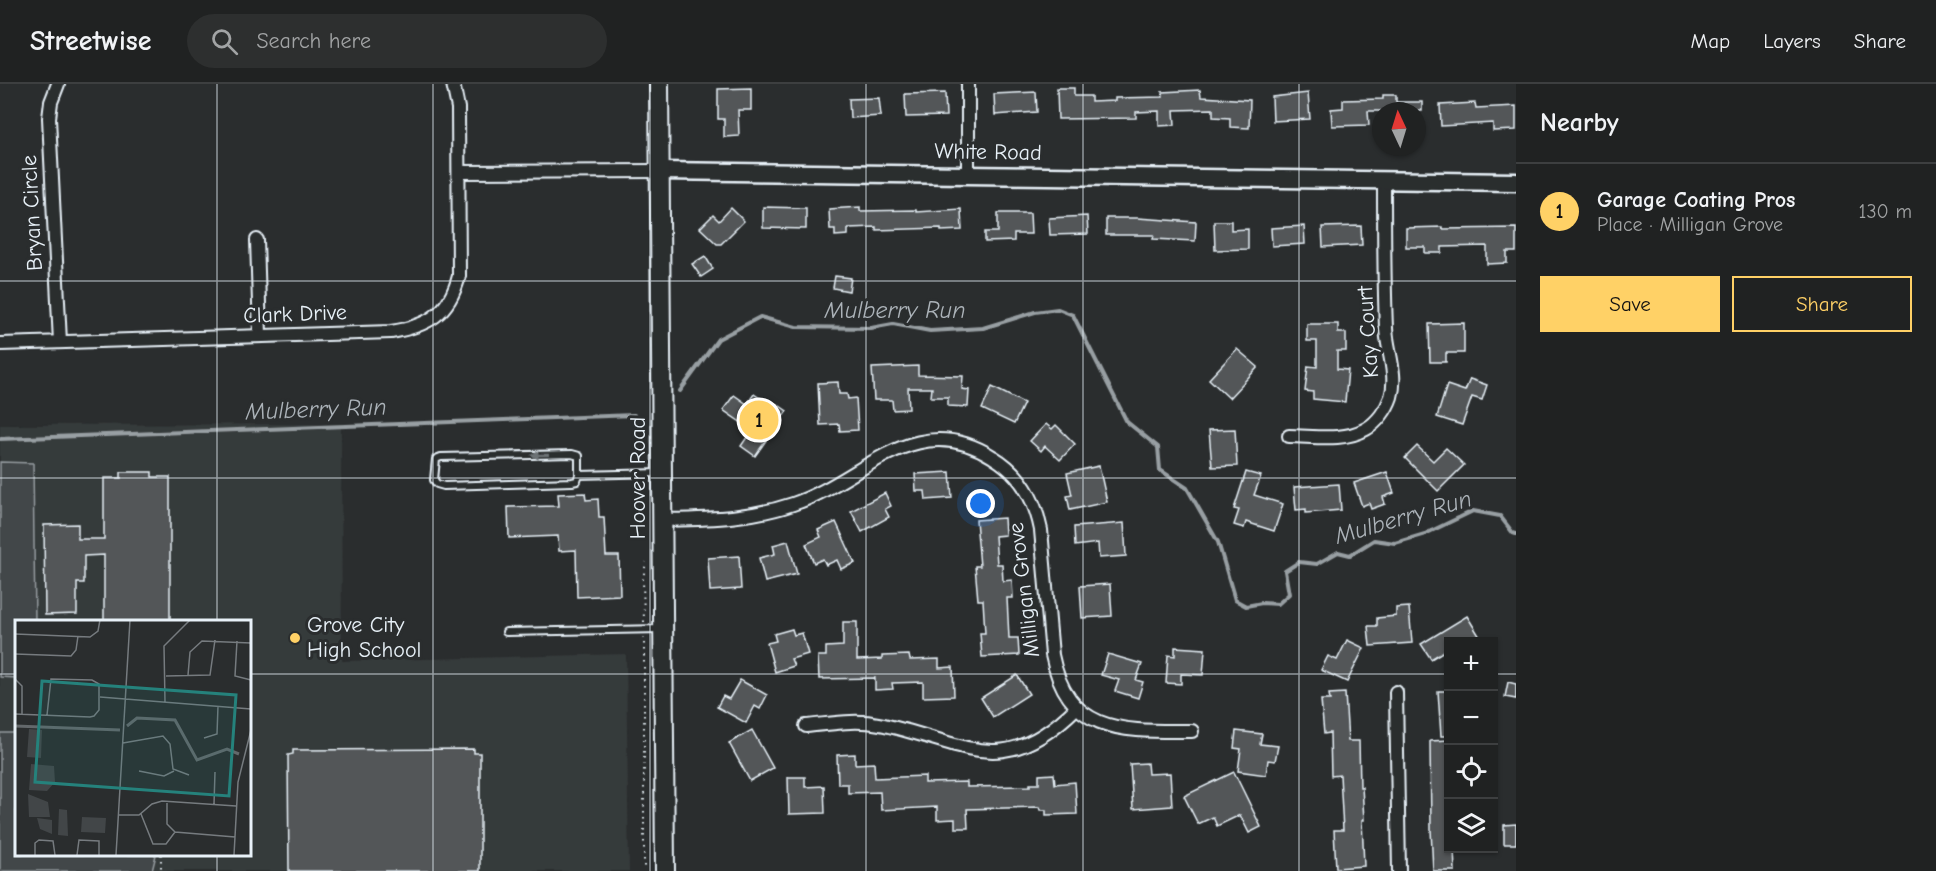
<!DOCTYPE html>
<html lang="en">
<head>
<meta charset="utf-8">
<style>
	:root { --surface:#202222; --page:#2d2f2f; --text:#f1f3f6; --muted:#a2a4a5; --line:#3d3f40; --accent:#ffd166 }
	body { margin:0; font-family:"Comic Neue",sans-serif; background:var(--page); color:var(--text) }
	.controls { position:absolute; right:18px; bottom:18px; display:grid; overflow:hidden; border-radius:0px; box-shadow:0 2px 4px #0004 }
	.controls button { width:54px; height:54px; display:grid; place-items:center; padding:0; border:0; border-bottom:2px solid var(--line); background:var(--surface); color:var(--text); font:30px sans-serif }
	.compass { position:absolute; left:1372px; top:18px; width:54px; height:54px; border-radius:50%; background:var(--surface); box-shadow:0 2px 4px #0004; rotate:356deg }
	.you { position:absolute; left:981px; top:420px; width:21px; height:21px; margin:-15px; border:4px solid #fff; border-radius:50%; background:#1a73e8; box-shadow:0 0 0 9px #1a73e833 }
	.badge { display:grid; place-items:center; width:39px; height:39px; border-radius:50%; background:var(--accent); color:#111; font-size:20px; font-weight:700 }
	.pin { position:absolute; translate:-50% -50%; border:3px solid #fff; box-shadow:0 2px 6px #0006 }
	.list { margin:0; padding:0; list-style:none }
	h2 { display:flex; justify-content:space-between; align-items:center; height:78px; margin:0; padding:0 24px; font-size:26px }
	h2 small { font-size:20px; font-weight:400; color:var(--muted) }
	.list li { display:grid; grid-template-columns:39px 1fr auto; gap:18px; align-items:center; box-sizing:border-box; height:96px; padding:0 24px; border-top:2px solid var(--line) }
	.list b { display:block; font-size:22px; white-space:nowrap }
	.list p { margin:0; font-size:20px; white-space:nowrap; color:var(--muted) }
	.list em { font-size:20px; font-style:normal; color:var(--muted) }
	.actions { display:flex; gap:12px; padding:18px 24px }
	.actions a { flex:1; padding:14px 0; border:2px solid var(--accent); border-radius:0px; text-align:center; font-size:21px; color:var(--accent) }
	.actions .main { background:var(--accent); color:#111 }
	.icon { flex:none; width:33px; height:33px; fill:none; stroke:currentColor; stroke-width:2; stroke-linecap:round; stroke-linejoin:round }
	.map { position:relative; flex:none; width:1516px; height:787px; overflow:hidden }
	header { display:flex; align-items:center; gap:36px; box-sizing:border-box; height:84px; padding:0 30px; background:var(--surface); border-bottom:2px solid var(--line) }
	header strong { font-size:28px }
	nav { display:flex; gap:33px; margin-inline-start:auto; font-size:21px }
	.search { width:420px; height:54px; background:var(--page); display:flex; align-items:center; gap:15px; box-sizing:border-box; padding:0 21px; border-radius:33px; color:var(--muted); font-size:22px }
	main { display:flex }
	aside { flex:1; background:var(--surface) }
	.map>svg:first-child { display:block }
	.built { fill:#363a3b; fill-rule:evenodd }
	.green { fill:#424648; stroke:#959ca0; stroke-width:1.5 }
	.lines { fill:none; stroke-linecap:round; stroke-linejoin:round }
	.stream { stroke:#989fa3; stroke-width:4 }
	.building { fill:#535759; stroke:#e8f1f8; stroke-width:1.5 }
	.service-casing { stroke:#e8f1f8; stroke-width:10 }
	.minor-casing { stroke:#e8f1f8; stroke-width:16 }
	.tertiary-casing { stroke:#e8f1f8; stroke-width:21 }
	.secondary-casing { stroke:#e8f1f8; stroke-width:22 }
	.path { stroke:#e8f1f8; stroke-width:2; stroke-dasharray:1.5 4.5; stroke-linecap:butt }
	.service { stroke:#2a2d2e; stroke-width:6 }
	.minor { stroke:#2a2d2e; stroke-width:12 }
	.tertiary { stroke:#2a2d2e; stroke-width:16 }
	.secondary { stroke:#2a2d2e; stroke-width:18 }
	.oneway { fill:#6c7275 }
	.grid { fill:none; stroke:#e8f1f8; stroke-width:1.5; stroke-opacity:0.55 }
	.poi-dot { fill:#ffd166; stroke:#2a2d2e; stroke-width:2 }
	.labels { text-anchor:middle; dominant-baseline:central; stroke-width:6; stroke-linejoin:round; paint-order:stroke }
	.street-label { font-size:22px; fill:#e8f1f8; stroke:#2a2d2e }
	.poi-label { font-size:22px; fill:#e8f1f8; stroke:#2a2d2e; text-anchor:start }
	.water-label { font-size:24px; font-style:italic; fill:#acb3b9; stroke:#2a2d2e }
	.inset-river { fill:none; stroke:#63686b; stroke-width:3 }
	.inset-road { fill:none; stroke:#767b7f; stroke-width:1.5 }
	.view { fill:#25827c; fill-opacity:0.15; stroke:#25827c; stroke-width:3 }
	.inset-edge { fill:none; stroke:#e8f1f8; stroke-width:3 }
</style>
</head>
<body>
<header>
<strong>Streetwise</strong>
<div class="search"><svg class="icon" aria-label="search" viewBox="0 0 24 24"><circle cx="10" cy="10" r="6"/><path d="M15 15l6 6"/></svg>Search here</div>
<nav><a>Map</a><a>Layers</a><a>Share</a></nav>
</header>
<main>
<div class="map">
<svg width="1516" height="787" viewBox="0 0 1516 787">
	<rect width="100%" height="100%" fill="#2a2d2e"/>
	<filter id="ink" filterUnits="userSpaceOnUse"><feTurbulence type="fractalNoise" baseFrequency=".0167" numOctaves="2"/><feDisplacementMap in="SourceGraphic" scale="12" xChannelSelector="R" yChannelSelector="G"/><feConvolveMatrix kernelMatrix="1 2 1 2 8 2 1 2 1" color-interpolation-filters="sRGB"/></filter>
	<g filter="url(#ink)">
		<path class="built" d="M341 340 342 577 626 570 629 787H0V341ZM16 538H249V770H16Z"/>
		<g class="green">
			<path d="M0 378 33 379 35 538H16V594L0 593Z"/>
			<path d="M0 649H16V770L156 771 152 787H0Z"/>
		</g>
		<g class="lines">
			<g class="stream">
				<path d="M680 307 718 255 760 233 796 243 871 244 893 240 930 247 983 244 1035 228 1058 225 1073 231 1127 338 1158 363 1160 386 1187 404 1218 458 1235 516 1246 522 1262 519 1278 520 1289 510 1285 487 1299 478 1317 480 1338 468 1350 471 1374 456 1395 459 1425 450 1473 427 1500 432 1513 449 1516 450"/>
				<path d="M0 355 634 331"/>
			</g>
		</g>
		<g class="building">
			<path d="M751 4V26H738L739 52 724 53V35H718V5Z"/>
			<path d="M1057 4H1074V12H1091V18L1115 17V14L1163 13 1162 8 1200 6 1201 13 1250 16 1249 44 1230 43V34L1213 33V25L1174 26 1175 41 1159 42V27L1136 28V34L1058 35Z"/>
			<path d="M1036 8 1037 28 995 31 994 10Z"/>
			<path d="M945 9 946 32 906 33 905 10Z"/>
			<path d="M1308 9 1310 35 1273 37 1272 13Z"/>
			<path d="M1383 11H1396V18H1422V27H1368L1369 41 1332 42 1331 25 1343 24V16L1383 15Z"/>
			<path d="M879 14 881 32 850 34 849 15Z"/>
			<path d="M1475 19 1476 24 1516 22V46L1493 47V39L1441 42 1440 21Z"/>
			<path d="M763 123 806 124V145L763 144Z"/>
			<path d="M860 123V127L916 126V128L961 125 962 146 941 147V144L876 146V143L848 144V151L835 152V145H830L829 125Z"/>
			<path d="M731 124 744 137 721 160H717L700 144 713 131 719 137Z"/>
			<path d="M998 129H1030L1031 150H1014V157L985 158V148H998Z"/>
			<path d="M1087 132 1088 150 1050 151 1049 134Z"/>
			<path d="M1106 134H1137L1196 138 1195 157 1153 155 1154 151H1106Z"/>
			<path d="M1214 137H1231V146L1248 145V165L1215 166Z"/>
			<path d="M1304 142 1305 160 1272 162 1271 144Z"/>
			<path d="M1361 142 1362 161 1323 163 1322 143Z"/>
			<path d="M1442 143V145L1516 144V168H1507V179L1487 180V162L1442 163V169H1425V163H1406V144Z"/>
			<path d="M705 172 713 185 701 193 692 180Z"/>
			<path d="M835 192 851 194 849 207 833 204Z"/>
			<path d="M1464 239V269H1446V278H1430L1429 240Z"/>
			<path d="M1307 240H1338V249H1346V267H1337V285L1348 286 1345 318 1313 315V308L1305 307 1308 282 1317 283V257H1307Z"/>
			<path d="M1237 265 1258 283 1229 314 1209 295Z"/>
			<path d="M918 282V291L963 292 962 305 969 306 968 323 948 322V313H931L932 304H908L909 325 893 326 892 316H874L872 284Z"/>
			<path d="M1470 295 1487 301 1482 316 1472 313 1462 341 1437 333 1447 301 1465 307Z"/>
			<path d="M838 298 839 310H847L848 315 856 314 858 346 840 347 839 340 820 341 818 299Z"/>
			<path d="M992 303 1024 319 1014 340 982 325Z"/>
			<path d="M754 310 774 324 777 320 787 327 755 372 741 362 752 346 723 326 734 311 747 320Z"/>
			<path d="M1046 340 1052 345 1056 341 1075 360 1060 376 1045 362 1041 367 1030 357Z"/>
			<path d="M1235 345 1237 382 1212 383 1209 346Z"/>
			<path d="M1417 362 1433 377 1446 364 1464 381 1438 407 1405 374Z"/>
			<path d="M1099 382 1107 418 1070 426 1067 412 1072 411 1067 389Z"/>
			<path d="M121 388H152V393H170V538H104V471L84 472V499H77V530L45 531 44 441 78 440V455H104V394H121Z"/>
			<path d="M950 388 952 414 926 416 925 407H916L915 390Z"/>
			<path d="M1246 388 1261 392 1254 411 1283 420 1274 447 1246 438 1244 444 1234 441 1239 426 1234 425Z"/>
			<path d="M1387 388 1394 409 1383 413 1385 420 1371 425 1369 419 1362 422 1354 399Z"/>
			<path d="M1339 400 1341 426 1306 429V425L1296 426 1294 403Z"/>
			<path d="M585 409 586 416 598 415 599 433H604L606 472H619L620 511 577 513 576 466 559 467 558 452 509 454 508 423 559 422 558 410Z"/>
			<path d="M885 409 891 422 885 425 889 433 862 448 851 427Z"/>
			<path d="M1004 434 1005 451 995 452 997 480H1002L1003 497 1012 496 1013 514H1007L1009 554H1018L1019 571 982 573 980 549H985L983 516H978L975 482H980L976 436Z"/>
			<path d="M836 438 855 479 841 485 837 476 826 481 823 475 814 479 806 460 821 453 818 446Z"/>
			<path d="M1124 439 1126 472 1099 474 1098 459 1075 462 1074 443Z"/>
			<path d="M788 457 797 490 765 498 759 474 775 470 773 461Z"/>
			<path d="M739 472 741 505 710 507 708 474Z"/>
			<path d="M1110 500 1112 532 1082 534 1080 502Z"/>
			<path d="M1409 523 1412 559 1370 562 1368 542H1377V534L1396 532V524Z"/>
			<path d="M1467 532 1483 558H1449V564L1431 575 1421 560Z"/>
			<path d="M843 538H857V576L882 575V572L909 571 910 576 939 575V584L953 583 954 612 923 613V598L892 599 893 605 875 606V594L819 595 818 572H826V563L843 562Z"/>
			<path d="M792 545 794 551 802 549 808 570 791 575 794 582 775 588 767 559 776 557 774 550Z"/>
			<path d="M1347 556 1364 564 1347 598 1321 586 1328 572 1337 576Z"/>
			<path d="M1175 563 1205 565 1203 591 1181 590V600L1166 599 1168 571 1175 572Z"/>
			<path d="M1108 570 1142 580 1136 596 1143 598 1138 614 1115 607 1119 596 1101 591Z"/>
			<path d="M1017 591 1029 610 993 633 981 614Z"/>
			<path d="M740 596 767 611 760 625 755 622 746 639 717 623 723 612 729 615Z"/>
			<path d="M1508 598 1516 600V615L1505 613Z"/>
			<path d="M1438 607H1449V652H1441Z"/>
			<path d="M1345 609 1348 657H1359L1360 703H1362L1364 736H1362L1364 782 1336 784 1334 746H1343L1340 691 1331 692 1330 649 1324 650 1321 616H1330L1329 610Z"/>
			<path d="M752 646 773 684 750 697 729 659Z"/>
			<path d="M1236 647 1262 650 1260 660 1278 662 1275 677 1268 676 1266 691 1238 687 1241 665 1234 664Z"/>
			<path d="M1449 656V765H1454L1455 787H1433L1431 745 1430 657Z"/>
			<path d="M474 665V669H480V787H289L288 671 293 670V666Z"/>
			<path d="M855 670V680L874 679 875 694 925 692V699L967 698V703L1030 702V700H1039V691L1054 690 1055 700 1075 698 1077 730 1046 731V726H1040L1039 723 967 725 968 744H955V735L937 736V723L881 726 880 708 848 709V700H838L837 671Z"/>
			<path d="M1147 679 1148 690 1170 689 1172 722 1133 725 1130 680Z"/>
			<path d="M1234 688 1261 743 1249 749 1240 731 1217 742 1213 733 1198 740 1184 712Z"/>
			<path d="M788 693H805V703L824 702 825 729 789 730Z"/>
			<path d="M1516 740V760H1504V741Z"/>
		</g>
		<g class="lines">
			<defs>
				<g id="service">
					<path d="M579 391V372L572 370 441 373 436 375 434 396 437 400 444 402 572 398 577 397 579 391 661 389"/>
					<path d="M506 548 662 545"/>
				</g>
				<g id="minor">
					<path d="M58 0 51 18 49 34 60 258"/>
					<path d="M968 0V90"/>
					<path d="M459 88 660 87"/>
					<path d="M257 156 260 251"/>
					<path d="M0 260 391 248C428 242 449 230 459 192L458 24 453 0"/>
					<path d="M1289 352C1313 352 1343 358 1366 345 1377 339 1387 325 1391 313 1398 291 1387 266 1386 244 1384 195 1384 146 1384 96"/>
					<path d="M662 436C708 435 749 435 793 420 863 397 913 323 993 373 1020 389 1035 415 1041 446L1052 571C1068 652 1126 647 1192 647"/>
					<path d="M1396 608 1399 787"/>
					<path d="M806 642C830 640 855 635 879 640 965 657 1001 699 1077 623"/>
				</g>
				<path id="tertiary" d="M660 87 1516 98"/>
				<path id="secondary" d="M659 0 665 787"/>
			</defs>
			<use href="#service" class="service-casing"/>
			<use href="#minor" class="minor-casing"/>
			<use href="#tertiary" class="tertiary-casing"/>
			<use href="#secondary" class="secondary-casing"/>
			<g class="path">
				<path d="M644 538 643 495 646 478"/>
				<path d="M644 553V787"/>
				<path d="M161 770V787"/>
			</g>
			<use href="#service" class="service"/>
			<use href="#minor" class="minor"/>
			<use href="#tertiary" class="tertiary"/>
			<use href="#secondary" class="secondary"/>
		</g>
		<defs><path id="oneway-solid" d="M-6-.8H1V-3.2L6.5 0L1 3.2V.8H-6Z" transform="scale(1.5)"/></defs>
		<use class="oneway" href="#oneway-solid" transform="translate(540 371) rotate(179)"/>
	</g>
	<path class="grid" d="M217 0V538M433 0V787M650 0V787M866 0V787M1083 0V787M1299 0V787M0 197H1516M0 394H1516M0 590H16M249 590H1448M1494 590H1516M217 770V787"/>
	<circle class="poi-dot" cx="295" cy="554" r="6"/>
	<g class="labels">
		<g class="street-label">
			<text transform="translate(988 68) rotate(1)">White Road</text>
			<text transform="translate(32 129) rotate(-93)">Bryan Circle</text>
			<text transform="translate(295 230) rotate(-2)">Clark Drive</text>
			<text transform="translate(1368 248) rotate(-94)">Kay Court</text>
			<text transform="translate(638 394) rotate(-90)">Hoover Road</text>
			<text transform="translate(1024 506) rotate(-97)">Milligan Grove</text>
		</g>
		<g class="poi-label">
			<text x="307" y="541">Grove City<tspan x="307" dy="25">High School</tspan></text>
		</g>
		<g class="water-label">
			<text x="895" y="226">Mulberry Run</text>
			<text transform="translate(316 325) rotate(-2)">Mulberry Run</text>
			<text transform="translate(1403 433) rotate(-16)">Mulberry Run</text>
		</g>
	</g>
	<g transform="translate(15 536)">
		<rect width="236" height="236" fill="#2a2d2e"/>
		<path d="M14 109 27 110 26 138 12 137ZM16 144 39 146 40 162 32 171 14 170ZM13 174 33 182 35 197H14ZM44 189 52 190 53 216 43 215ZM67 197 91 198 90 213 66 212ZM22 198 37 200V214L25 209Z" fill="#424648"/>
		<path class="inset-river" d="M0 106 105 110M112 106 122 98 160 100 182 140 212 129 224 134"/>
		<path class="inset-road" d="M0 14 75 17 83 11 85 0M222 21 220 56 236 60M0 34 56 36 61 30 63 16M173 55 175 32 187 21 236 23M151 56 195 55 200 20M0 59 7 66V94M85 77 236 89M150 82 149 26 175 0M0 94 75 97 79 96 84 90V64L77 60 36 59 32 95M189 118 202 114 203 86M108 123 148 116 155 124 158 149 174 155M124 151 149 156 159 151M152 181V204L160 212 220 217M199 184 200 152M126 194 138 224H151L160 212M103 195H124L137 184 147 181 221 186M20 235V223L24 220 38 221 40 235M62 235 64 220 84 221V235M101 235 115 0M219 235 223 162 236 110"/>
		<path class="view" d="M27 61 221 75 214 176 20 162Z"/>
		<rect width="236" height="236" class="inset-edge"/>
	</g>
</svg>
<div class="controls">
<button>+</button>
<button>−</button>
<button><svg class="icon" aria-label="locate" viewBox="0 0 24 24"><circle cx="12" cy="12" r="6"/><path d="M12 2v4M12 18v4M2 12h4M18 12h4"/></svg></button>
<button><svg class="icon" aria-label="layers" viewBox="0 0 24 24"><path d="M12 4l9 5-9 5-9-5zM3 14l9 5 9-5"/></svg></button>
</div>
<svg class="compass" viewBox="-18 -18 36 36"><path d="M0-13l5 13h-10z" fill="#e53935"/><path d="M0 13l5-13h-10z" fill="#a2a4a5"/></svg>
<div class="you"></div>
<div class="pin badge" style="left:759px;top:336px">1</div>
</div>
<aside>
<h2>Nearby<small></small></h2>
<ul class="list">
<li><span class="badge">1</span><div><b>Garage Coating Pros</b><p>Place · Milligan Grove</p></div><em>130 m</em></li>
</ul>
<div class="actions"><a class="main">Save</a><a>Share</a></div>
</aside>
</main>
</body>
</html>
